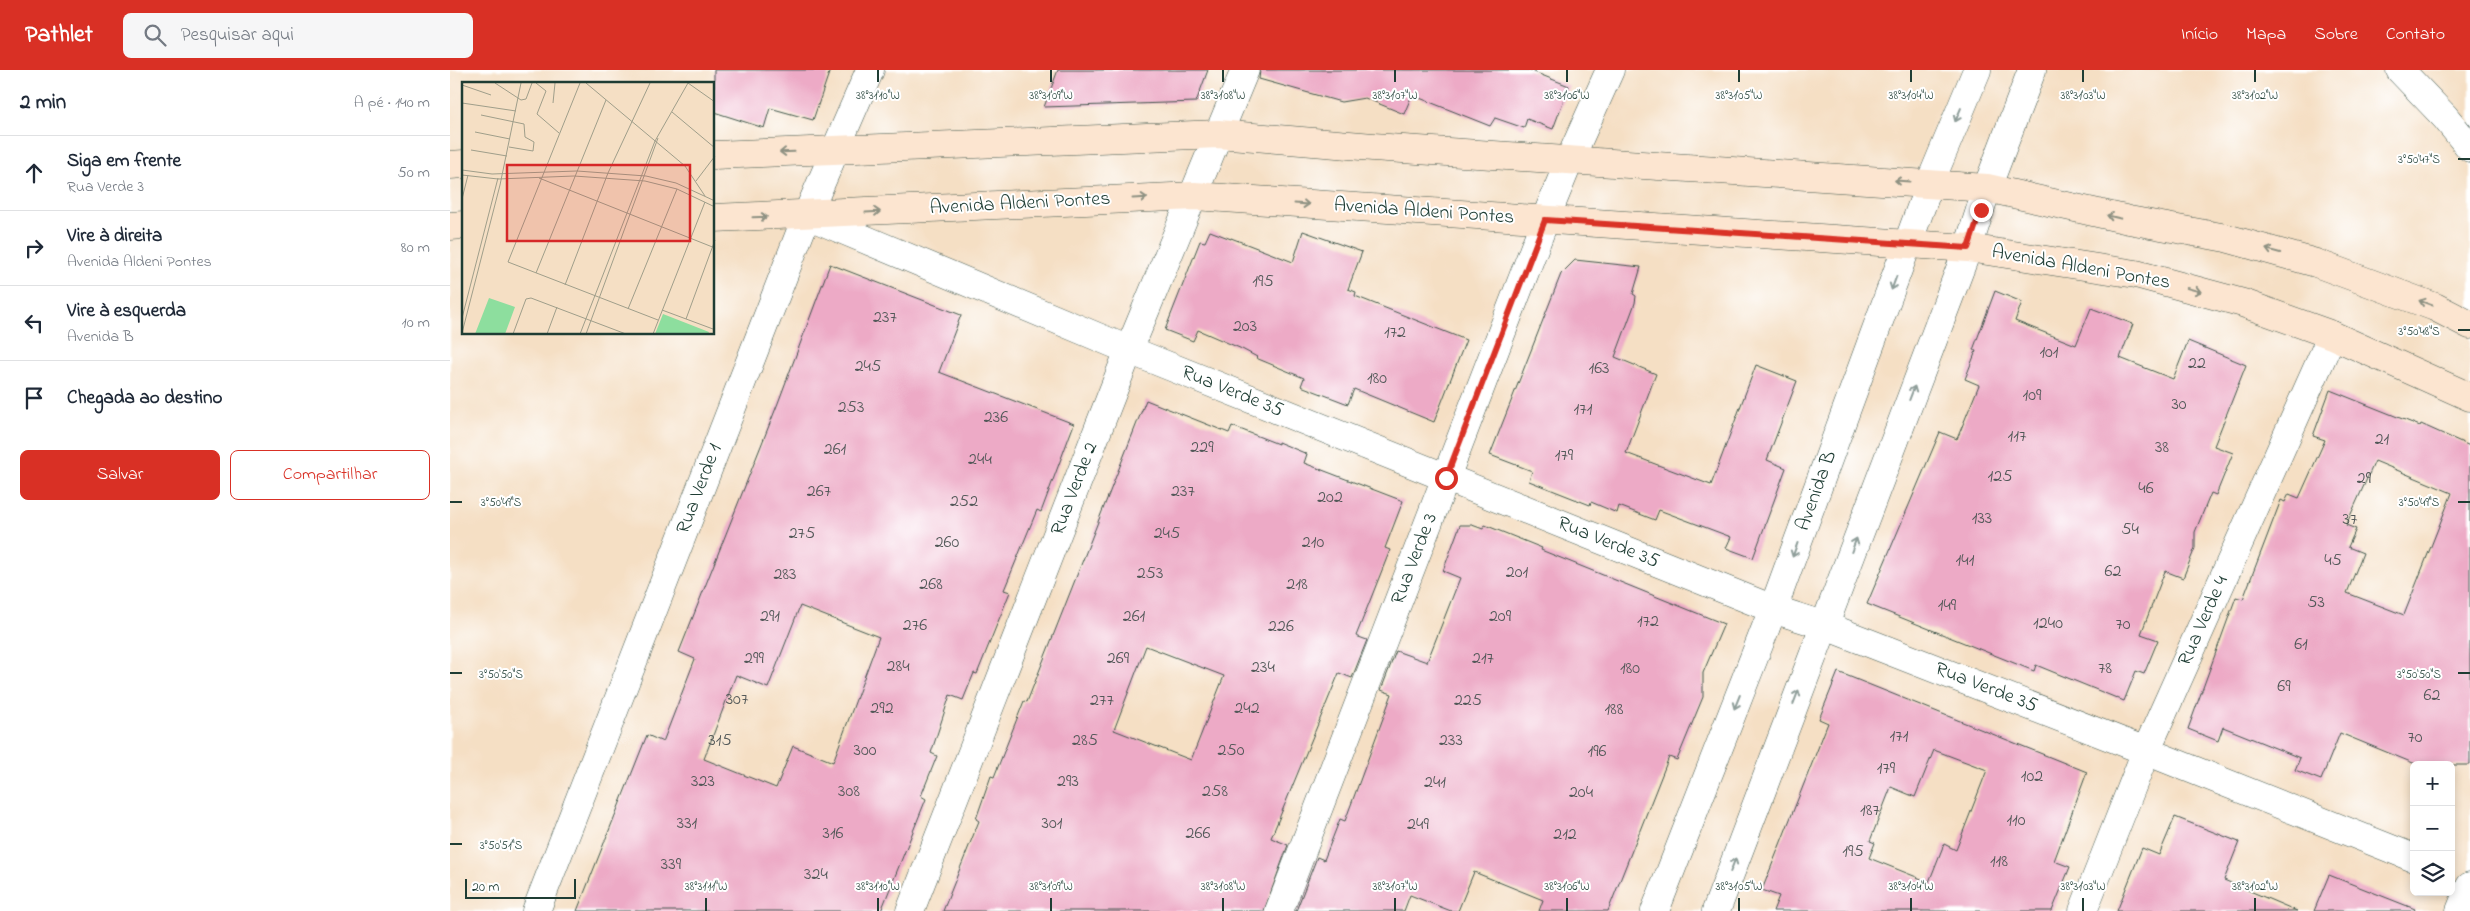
<!DOCTYPE html>
<html lang="pt">
<head>
<meta charset="utf-8">
<style>
	:root { --surface:#fff; --page:#f6f6f7; --text:#1f2937; --muted:#747a83; --line:#e0e1e3; --accent:#d93025 }
	body { margin:0; font-family:"Indie Flower",sans-serif; background:var(--page); color:var(--text) }
	.controls { position:absolute; right:15px; bottom:15px; display:grid; overflow:hidden; border-radius:8px; box-shadow:0 2px 8px #0003 }
	.controls button { width:45px; height:45px; display:grid; place-items:center; padding:0; border:0; border-bottom:1px solid var(--line); background:var(--surface); color:var(--text); font:25px sans-serif }
	.scale { position:absolute; left:15px; bottom:12px; width:111px; box-sizing:border-box; padding-left:5px; border:2px solid #1f3d34; border-top:0; font-size:14px; line-height:18px; white-space:nowrap; color:#1f3d34; -webkit-text-stroke:4px #fff; paint-order:stroke }
	.stop { position:absolute; width:15px; height:15px; margin:-11px; border:4px solid #d93025; border-radius:50%; background:#fff }
	.stop.end { background:#d93025; border-color:#fff; box-shadow:0 1px 5px #0008 }
	.list { margin:0; padding:0; list-style:none }
	h2 { display:flex; justify-content:space-between; align-items:center; height:65px; margin:0; padding:0 20px; font-size:21px }
	h2 small { font-size:16px; font-weight:400; color:var(--muted) }
	.list li { display:grid; grid-template-columns:32px 1fr auto; gap:15px; align-items:center; box-sizing:border-box; height:75px; padding:0 20px; border-top:1px solid var(--line) }
	.list b { display:block; font-size:19px; white-space:nowrap }
	.list p { margin:0; font-size:16px; white-space:nowrap; color:var(--muted) }
	.list em { font-size:16px; font-style:normal; color:var(--muted) }
	.actions { display:flex; gap:10px; padding:15px 20px }
	.actions a { flex:1; padding:11px 0; border:1px solid var(--accent); border-radius:8px; text-align:center; font-size:18px; color:var(--accent) }
	.actions .main { background:var(--accent); color:#fff }
	.icon { flex:none; width:28px; height:28px; fill:none; stroke:currentColor; stroke-width:2; stroke-linecap:round; stroke-linejoin:round }
	.map { position:relative; flex:none; width:2020px; height:841px; overflow:hidden }
	header { display:flex; align-items:center; gap:30px; box-sizing:border-box; height:70px; padding:0 25px; background:var(--accent); color:#fff }
	header strong { font-size:24px }
	nav { display:flex; gap:28px; margin-inline-start:auto; font-size:18px }
	.search { width:350px; height:45px; background:var(--page); display:flex; align-items:center; gap:12px; box-sizing:border-box; padding:0 18px; border-radius:8px; color:var(--muted); font-size:19px }
	main { display:flex }
	aside { flex:1; background:var(--surface) }
	.map>svg:first-child { display:block }
	.building { fill:#edaac6; fill-rule:evenodd }
	.lines { fill:none; stroke-linecap:round; stroke-linejoin:round }
	.minor-casing { stroke:#3f554a; stroke-width:29 }
	.secondary-casing { stroke:#3f554a; stroke-width:29 }
	.minor { stroke:#fff; stroke-width:28 }
	.secondary { stroke:#fce5d0; stroke-width:28 }
	.oneway { stroke:#8f9e9a }
	.oneway2 { stroke:#8e9182 }
	.route { stroke:#d93025; stroke-width:6 }
	.ticks { fill:none; stroke:#1f3d34; stroke-width:2 }
	.labels { text-anchor:middle; dominant-baseline:central; stroke-width:4; stroke-linejoin:round; paint-order:stroke }
	.number-label { font-size:18px; fill:#525858 }
	.street-label { font-size:20px; fill:#1f3d34; stroke:#fff }
	.inset-road { fill:none; stroke:#9f9e8a; stroke-width:1 }
	.view { fill:#d62828; fill-opacity:0.15; stroke:#d62828; stroke-width:2.5 }
	.inset-edge { fill:none; stroke:#1f3d34; stroke-width:2.5 }
	.ticks-label { font-size:12px; text-anchor:middle; fill:#1f3d34; stroke:#fff; stroke-width:4; stroke-linejoin:round; paint-order:stroke }
</style>
</head>
<body>
<header>
<strong>Pathlet</strong>
<div class="search"><svg class="icon" aria-label="search" viewBox="0 0 24 24"><circle cx="10" cy="10" r="6"/><path d="M15 15l6 6"/></svg>Pesquisar aqui</div>
<nav><a>Início</a><a>Mapa</a><a>Sobre</a><a>Contato</a></nav>
</header>
<main>
<aside>
<h2>2 min<small>A pé · 140 m</small></h2>
<ul class="list">
<li><svg class="icon" aria-label="ahead" viewBox="0 0 24 24"><path d="M12 20V5M6 11l6-6 6 6"/></svg><div><b>Siga em frente</b><p>Rua Verde 3</p></div><em>50 m</em></li>
<li><svg class="icon" aria-label="right" viewBox="0 0 24 24"><path d="M7 20v-9h11M14 6l5 5-5 5"/></svg><div><b>Vire à direita</b><p>Avenida Aldeni Pontes</p></div><em>80 m</em></li>
<li><svg class="icon" aria-label="left" viewBox="0 0 24 24"><path d="M17 20v-9H6M10 6l-5 5 5 5"/></svg><div><b>Vire à esquerda</b><p>Avenida B</p></div><em>10 m</em></li>
<li><svg class="icon" aria-label="arrive" viewBox="0 0 24 24"><path d="M6 21V4h12l-3 4 3 4H6"/></svg><div><b>Chegada ao destino</b></div></li>
</ul>
<div class="actions"><a class="main">Salvar</a><a>Compartilhar</a></div>
</aside>
<div class="map">
<svg width="2020" height="841" viewBox="0 0 2020 841">
	<rect width="100%" height="100%" fill="#fff"/>
	<filter id="ink" filterUnits="userSpaceOnUse"><feTurbulence type="fractalNoise" baseFrequency=".02" numOctaves="2"/><feDisplacementMap in="SourceGraphic" scale="10" xChannelSelector="R" yChannelSelector="G"/><feConvolveMatrix kernelMatrix="1 2 1 2 8 2 1 2 1" color-interpolation-filters="sRGB"/></filter>
	<filter id="wash" filterUnits="userSpaceOnUse"><feTurbulence type="fractalNoise" baseFrequency=".0096" numOctaves="4" result="noise"/><feDisplacementMap in="SourceGraphic" scale="20" xChannelSelector="R" yChannelSelector="G"/><feGaussianBlur stdDeviation="1.12" result="paint"/><feColorMatrix in="noise" values="0 0 0 0 0 0 0 0 0 0 0 0 0 0 0 0 0 1.4 0 .05"/><feComposite in="paint" operator="in"/></filter>
	<g filter="url(#wash)">
		<rect width="100%" height="100%" fill="#f5dfc4"/>
		<g id="blocks">
			<g class="building">
				<path d="M264 0H380L363 50 320 38 314 58 264 42Z"/>
				<path d="M608 0H758L746 32 594 37Z"/>
				<path d="M810 0H1079L1119 16 1103 59 1077 49 1074 58 1045 48 1040 56 962 25 954 44 915 28 891 32 809 9Z"/>
				<path d="M760 161 781 169V168L843 192 853 161 912 182 898 219 906 222 905 226 1016 270 984 352 904 319 898 334 851 316 854 308 806 288 807 287 792 279 748 260 743 271 715 260 750 171 755 172Z"/>
				<path d="M1125 190 1191 197 1183 224 1186 226 1185 233 1165 287 1206 304 1176 383 1261 415 1306 295 1347 311 1317 390 1336 398 1303 488 1276 478 1281 467 1209 440 1205 450 1169 436 1167 443 1141 432 1140 435 1079 411 1082 401 1040 385 1111 204Z"/>
				<path d="M380 194 511 245 489 302 624 354 591 442 587 440 554 520 560 522 527 604 524 603 513 630 500 625 481 683 487 686 471 726 476 729 431 841H127L197 665 213 672 245 589 229 582 328 333ZM350 536 429 567 383 692 343 676 326 718 254 689 286 605 318 618Z"/>
				<path d="M1545 221 1572 232 1565 251 1626 275 1641 238 1683 254 1670 288 1723 309 1738 271 1796 295 1764 376 1783 383 1766 425 1761 423 1745 462V478L1733 508 1715 501 1691 564 1708 570 1694 604 1686 601 1674 631 1586 595 1584 601 1417 534 1490 362 1507 369 1529 315 1515 309 1526 281 1523 280Z"/>
				<path d="M1880 320 1970 356 1971 354 2020 376V695H1968L1890 663 1871 710 1845 700 1850 688 1773 657 1768 671 1738 659 1786 527 1793 529 1831 430 1835 432 1839 424 1849 428 1875 370 1863 366ZM1925 391 2002 423 1954 545 1897 523 1913 483 1898 477 1906 459 1896 455Z"/>
				<path d="M696 330 779 363 782 356 828 374V372L857 384 854 393 953 431 935 478 940 480 906 566 917 570 902 608 889 603 821 768 838 775 814 841H493L529 751 526 749 541 706 544 707 574 631 577 632ZM696 576 774 606 741 690 664 660Z"/>
				<path d="M1010 455H1022L1033 459 1035 455 1092 478 1091 480 1274 554 1253 603V627L1227 690 1219 687 1158 841H1089L1093 830 1024 802 1008 841H1001L960 825 954 841H846L867 787 874 790 890 749 895 751 942 624 931 620 946 581 977 592 1010 508 993 501Z"/>
				<path d="M1388 602 1637 702 1604 791 1620 797 1602 841H1323L1329 826 1312 820 1378 653 1369 649ZM1484 680 1537 700 1506 780 1494 774 1479 812 1419 788 1425 773 1420 771 1441 717 1465 727Z"/>
				<path d="M1725 747 1789 772 1774 810 1847 841H1667L1692 778 1709 785Z"/>
				<path d="M1879 805 1965 839 1964 841H1864Z"/>
			</g>
		</g>
	</g>
	<g filter="url(#ink)">
		<use href="#blocks" fill-opacity="0" stroke="#3f554a" stroke-width="1"/>
		<g class="lines">
			<defs>
				<g id="minor">
					<path d="M1950 0 1995 47 2020 78"/>
					<path d="M357 145 679 280 1323 539 1373 555 1696 681 1964 788"/>
					<path d="M86 841 357 145 420 0"/>
					<path d="M460 841 679 280 795 0"/>
					<path d="M829 841 1095 150 1120 89 1160 0"/>
					<path d="M1205 841 1323 539 1480 113 1527 0"/>
					<path d="M1266 841 1518 178 1537 118 1582 0"/>
					<path d="M1633 841 1696 681 1882 265"/>
					<path d="M2010 841 2020 816"/>
				</g>
				<g id="secondary">
					<path d="M264 85 768 64 923 77 1537 118 1679 150 1776 168 1866 193 1985 237 2020 255"/>
					<path d="M0 95 14 94"/>
					<path d="M264 148 744 126 1518 178 1686 204 1793 233 1882 265 2020 327"/>
					<path d="M0 156 14 155"/>
				</g>
			</defs>
			<use href="#minor" class="minor-casing"/>
			<use href="#secondary" class="secondary-casing"/>
			<use href="#minor" class="minor"/>
			<use href="#secondary" class="secondary"/>
		</g>
		<defs><path id="oneway-shaft" d="M-6 0H5M1.5-3L5.5 0L1.5 3" fill="none" stroke-width="1.6" stroke-linecap="round" stroke-linejoin="round" transform="scale(1.25)"/></defs>
		<g class="oneway">
			<use href="#oneway-shaft" transform="translate(1508 45) rotate(113)"/>
			<use href="#oneway-shaft" transform="translate(1444 213) rotate(110)"/>
			<use href="#oneway-shaft" transform="translate(1462 323) rotate(-69)"/>
			<use href="#oneway-shaft" transform="translate(1404 475) rotate(-69)"/>
			<use href="#oneway-shaft" transform="translate(1345 480) rotate(110)"/>
			<use href="#oneway-shaft" transform="translate(1346 627) rotate(-69)"/>
			<use href="#oneway-shaft" transform="translate(1287 632) rotate(112)"/>
			<use href="#oneway-shaft" transform="translate(1283 795) rotate(-69)"/>
		</g>
		<g class="oneway2">
			<use href="#oneway-shaft" transform="translate(337 82) rotate(178)"/>
			<use href="#oneway-shaft" transform="translate(1452 111) rotate(-176)"/>
			<use href="#oneway-shaft" transform="translate(690 128) rotate(-3)"/>
			<use href="#oneway-shaft" transform="translate(852 134) rotate(4)"/>
			<use href="#oneway-shaft" transform="translate(423 142) rotate(-3)"/>
			<use href="#oneway-shaft" transform="translate(310 147) rotate(-2)"/>
			<use href="#oneway-shaft" transform="translate(1664 147) rotate(-167)"/>
			<use href="#oneway-shaft" transform="translate(1823 181) rotate(-165)"/>
			<use href="#oneway-shaft" transform="translate(1744 220) rotate(15)"/>
			<use href="#oneway-shaft" transform="translate(1976 233) rotate(-160)"/>
		</g>
	</g>
	<g class="lines" filter="url(#ink)">
		<path class="route" d="M996 408 1095 150 1518 178 1531 140"/>
	</g>
	<path class="ticks" d="M428 0V12M601 0V12M773 0V12M945 0V12M1117 0V12M1289 0V12M1461 0V12M1633 0V12M1805 0V12M2008 89H2020M2008 260H2020M0 432H12M2008 432H2020M0 603H12M2008 603H2020M0 774H12M256 828V841M428 828V841M601 828V841M773 828V841M945 828V841M1117 828V841M1289 828V841M1461 828V841M1633 828V841M1805 828V841"/>
	<g class="labels">
		<g class="number-label">
			<text x="813" y="212">195</text>
			<text x="435" y="248">237</text>
			<text x="795" y="257">203</text>
			<text x="945" y="263">172</text>
			<text x="1599" y="283">101</text>
			<text x="1747" y="294">22</text>
			<text x="418" y="297">245</text>
			<text x="1149" y="299">163</text>
			<text x="927" y="309">180</text>
			<text x="1582" y="326">109</text>
			<text x="1729" y="335">30</text>
			<text x="401" y="338">253</text>
			<text x="1133" y="340">171</text>
			<text x="546" y="348">236</text>
			<text x="1567" y="367">117</text>
			<text x="1932" y="370">21</text>
			<text x="752" y="378">229</text>
			<text x="1712" y="378">38</text>
			<text x="385" y="380">261</text>
			<text x="1114" y="386">179</text>
			<text x="530" y="390">244</text>
			<text x="1550" y="407">125</text>
			<text x="1914" y="409">29</text>
			<text x="1696" y="419">46</text>
			<text x="369" y="422">267</text>
			<text x="733" y="422">237</text>
			<text x="880" y="428">202</text>
			<text x="514" y="432">252</text>
			<text x="1532" y="449">133</text>
			<text x="1900" y="450">37</text>
			<text x="1680" y="460">54</text>
			<text x="352" y="464">275</text>
			<text x="717" y="464">245</text>
			<text x="497" y="473">260</text>
			<text x="863" y="473">210</text>
			<text x="1515" y="491">141</text>
			<text x="1883" y="491">45</text>
			<text x="1663" y="502">62</text>
			<text x="1067" y="503">201</text>
			<text x="700" y="504">253</text>
			<text x="335" y="505">283</text>
			<text x="481" y="515">268</text>
			<text x="847" y="515">218</text>
			<text x="1866" y="533">53</text>
			<text x="1497" y="536">149</text>
			<text x="320" y="547">291</text>
			<text x="684" y="547">261</text>
			<text x="1050" y="547">209</text>
			<text x="1198" y="552">172</text>
			<text x="1598" y="554">1240</text>
			<text x="1673" y="555">70</text>
			<text x="465" y="556">276</text>
			<text x="831" y="557">226</text>
			<text x="1851" y="575">61</text>
			<text x="304" y="589">299</text>
			<text x="668" y="589">269</text>
			<text x="1033" y="589">217</text>
			<text x="448" y="597">284</text>
			<text x="813" y="598">234</text>
			<text x="1180" y="599">180</text>
			<text x="1655" y="599">78</text>
			<text x="1834" y="617">69</text>
			<text x="1982" y="626">62</text>
			<text x="287" y="630">307</text>
			<text x="652" y="631">277</text>
			<text x="1018" y="631">225</text>
			<text x="432" y="639">292</text>
			<text x="797" y="639">242</text>
			<text x="1164" y="640">188</text>
			<text x="1449" y="667">171</text>
			<text x="1965" y="668">70</text>
			<text x="270" y="671">315</text>
			<text x="635" y="671">285</text>
			<text x="1001" y="671">233</text>
			<text x="415" y="681">300</text>
			<text x="781" y="681">250</text>
			<text x="1147" y="682">196</text>
			<text x="1436" y="699">179</text>
			<text x="1582" y="707">102</text>
			<text x="253" y="712">323</text>
			<text x="618" y="712">293</text>
			<text x="985" y="713">241</text>
			<text x="399" y="722">308</text>
			<text x="765" y="722">258</text>
			<text x="1131" y="723">204</text>
			<text x="1420" y="741">187</text>
			<text x="1566" y="751">110</text>
			<text x="237" y="754">331</text>
			<text x="602" y="754">301</text>
			<text x="968" y="755">249</text>
			<text x="383" y="764">316</text>
			<text x="748" y="764">266</text>
			<text x="1115" y="765">212</text>
			<text x="1403" y="782">195</text>
			<text x="1549" y="792">118</text>
			<text x="221" y="795">339</text>
			<text x="366" y="805">324</text>
		</g>
		<g class="street-label">
			<text transform="translate(570 134) rotate(-3)">Avenida Aldeni Pontes</text>
			<text transform="translate(974 142) rotate(4)">Avenida Aldeni Pontes</text>
			<text transform="translate(1631 198) rotate(10)">Avenida Aldeni Pontes</text>
			<text transform="translate(782 322) rotate(22)">Rua Verde 35</text>
			<text transform="translate(250 419) rotate(-69)">Rua Verde 1</text>
			<text transform="translate(625 419) rotate(-69)">Rua Verde 2</text>
			<text transform="translate(1367 421) rotate(-70)">Avenida B</text>
			<text transform="translate(1158 473) rotate(22)">Rua Verde 35</text>
			<text transform="translate(965 489) rotate(-69)">Rua Verde 3</text>
			<text transform="translate(1754 551) rotate(-66)">Rua Verde 4</text>
			<text transform="translate(1536 618) rotate(21)">Rua Verde 35</text>
		</g>
	</g>
	<g transform="translate(12 12)">
		<rect width="252" height="252" fill="#f5dfc4"/>
		<path d="M27 216 53 225 43 252H13ZM201 232 247 250 246 252H193Z" fill="#8dde9e"/>
		<path class="inset-road" d="M33 1 59 18 64 17 70 1M74 1 84 9 75 32 97 51M118 1 46 180 196 238M124 1 223 84 243 114M226 1 253 20M0 3 29 13M0 21 54 29M91 21 93 1M210 30 253 66M19 33 62 42 63 55 72 60 71 69 47 65M13 50 48 57M9 68 45 74M0 88 30 92 115 89 184 94 214 101 253 119M0 93 36 97 112 94 183 99 215 107 253 125M77 96 253 166M234 99 253 74M0 117 6 93M74 191 144 18M103 203 146 91 188 1M166 227 215 107M200 228 251 247M0 236 36 96M224 237 253 158M0 251 38 103 59 1M51 252 64 217 69 216 164 252M85 252 95 225M118 252 193 59 226 1M124 252 196 56M191 252 243 120"/>
		<path class="view" d="M45 83H228V159H45Z"/>
		<rect width="252" height="252" class="inset-edge"/>
	</g>
	<g class="ticks-label">
		<text x="428" y="29">38°31'10"W</text>
		<text x="601" y="29">38°31'09"W</text>
		<text x="773" y="29">38°31'08"W</text>
		<text x="945" y="29">38°31'07"W</text>
		<text x="1117" y="29">38°31'06"W</text>
		<text x="1289" y="29">38°31'05"W</text>
		<text x="1461" y="29">38°31'04"W</text>
		<text x="1633" y="29">38°31'03"W</text>
		<text x="1805" y="29">38°31'02"W</text>
		<text x="1969" y="93">3°50'47"S</text>
		<text x="1969" y="265">3°50'48"S</text>
		<text x="51" y="436">3°50'49"S</text>
		<text x="1969" y="436">3°50'49"S</text>
		<text x="51" y="608">3°50'50"S</text>
		<text x="1969" y="608">3°50'50"S</text>
		<text x="51" y="779">3°50'51"S</text>
		<text x="256" y="820">38°31'11"W</text>
		<text x="428" y="820">38°31'10"W</text>
		<text x="601" y="820">38°31'09"W</text>
		<text x="773" y="820">38°31'08"W</text>
		<text x="945" y="820">38°31'07"W</text>
		<text x="1117" y="820">38°31'06"W</text>
		<text x="1289" y="820">38°31'05"W</text>
		<text x="1461" y="820">38°31'04"W</text>
		<text x="1633" y="820">38°31'03"W</text>
		<text x="1805" y="820">38°31'02"W</text>
	</g>
</svg>
<div class="controls">
<button>+</button>
<button>−</button>
<button><svg class="icon" aria-label="layers" viewBox="0 0 24 24"><path d="M12 4l9 5-9 5-9-5zM3 14l9 5 9-5"/></svg></button>
</div>
<div class="scale">20 m</div>
<div class="stop" style="left:996px;top:408px"></div>
<div class="stop end" style="left:1531px;top:140px"></div>
</div>
</main>
</body>
</html>
